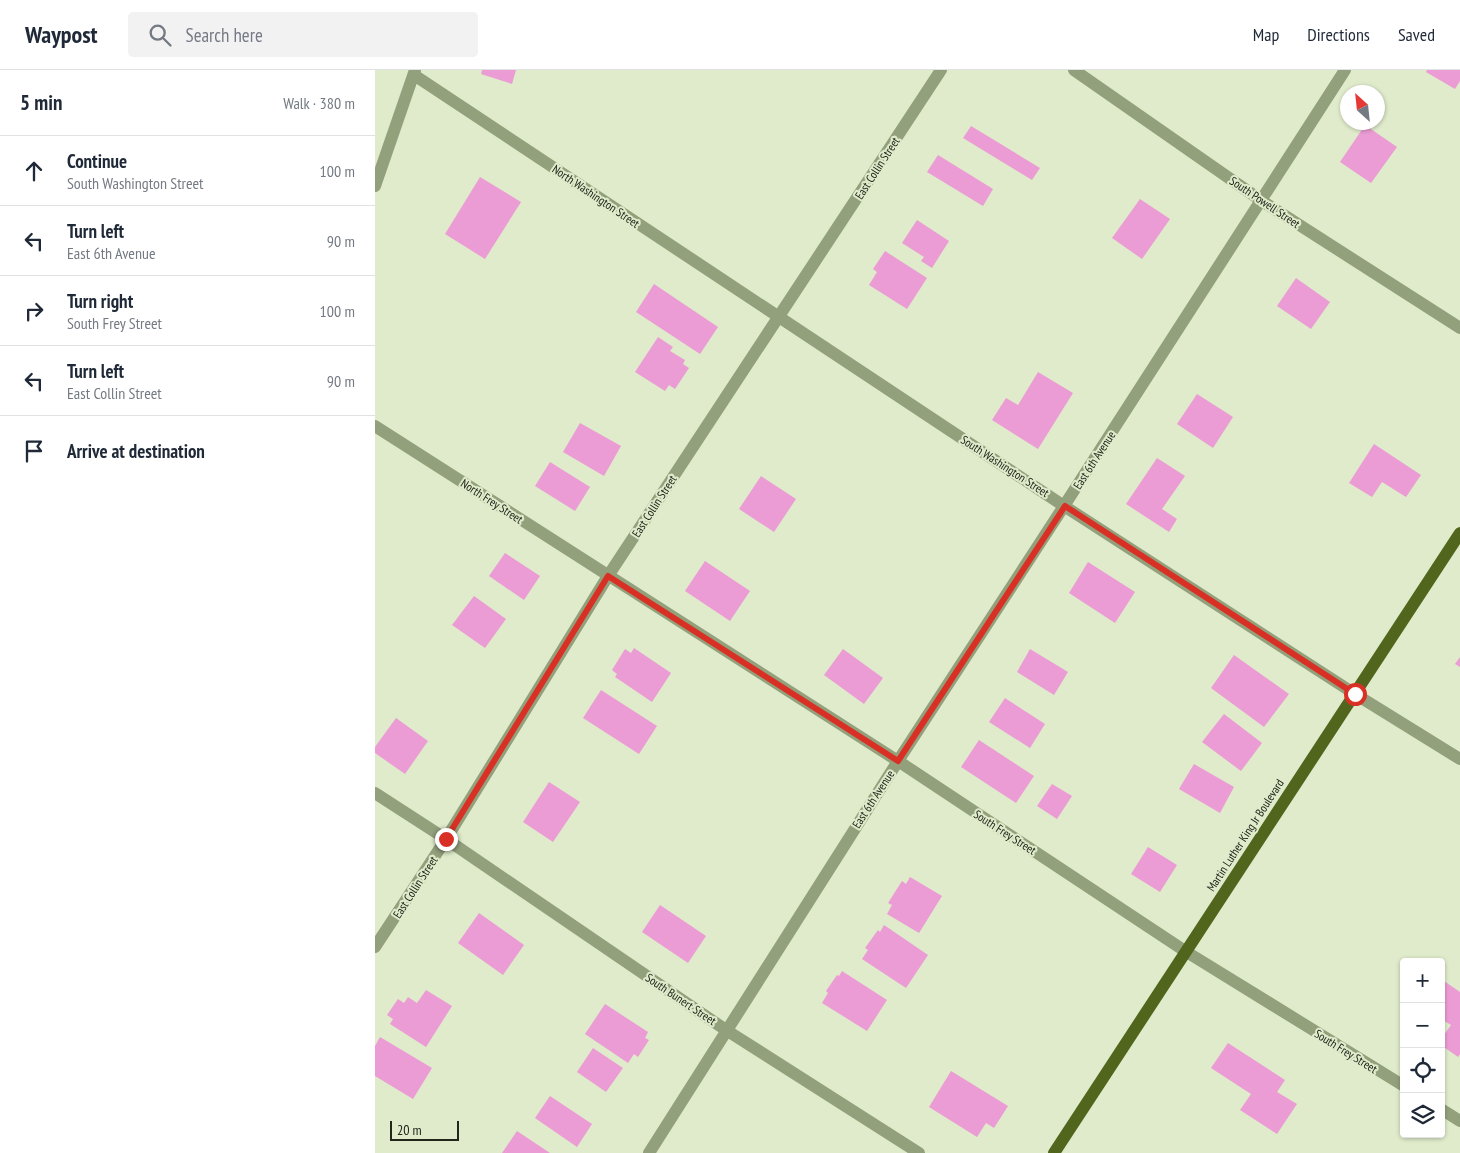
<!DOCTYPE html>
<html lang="en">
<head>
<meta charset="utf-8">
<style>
	:root { --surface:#fff; --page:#f2f2f3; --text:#1f2937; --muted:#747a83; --line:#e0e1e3 }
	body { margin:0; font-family:"PT Sans Narrow",sans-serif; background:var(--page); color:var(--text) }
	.controls { position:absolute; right:15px; bottom:15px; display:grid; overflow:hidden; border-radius:5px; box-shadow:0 1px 4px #0004 }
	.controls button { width:45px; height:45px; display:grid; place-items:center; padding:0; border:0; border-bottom:1px solid var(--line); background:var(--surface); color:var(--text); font:25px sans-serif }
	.compass { position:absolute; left:965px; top:15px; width:45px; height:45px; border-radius:50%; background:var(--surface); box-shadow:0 1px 4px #0004; rotate:333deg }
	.scale { position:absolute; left:15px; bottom:12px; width:69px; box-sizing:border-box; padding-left:5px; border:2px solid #21261a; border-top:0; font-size:14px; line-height:18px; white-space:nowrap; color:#21261a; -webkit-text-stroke:4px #dfebcb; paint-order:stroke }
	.stop { position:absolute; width:15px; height:15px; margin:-11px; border:4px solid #d93025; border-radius:50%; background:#fff }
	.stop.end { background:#d93025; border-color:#fff; box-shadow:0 1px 5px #0008 }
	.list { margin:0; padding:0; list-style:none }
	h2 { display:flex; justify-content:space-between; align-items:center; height:65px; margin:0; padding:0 20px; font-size:21px }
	h2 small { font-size:16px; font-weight:400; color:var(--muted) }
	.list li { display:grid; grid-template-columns:32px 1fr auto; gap:15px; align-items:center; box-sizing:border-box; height:70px; padding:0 20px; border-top:1px solid var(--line) }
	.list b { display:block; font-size:19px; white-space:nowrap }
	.list p { margin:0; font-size:16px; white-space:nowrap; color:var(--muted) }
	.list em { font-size:16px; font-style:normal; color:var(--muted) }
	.icon { flex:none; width:28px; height:28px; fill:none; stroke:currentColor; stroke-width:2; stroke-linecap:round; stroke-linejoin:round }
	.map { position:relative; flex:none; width:1085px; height:1083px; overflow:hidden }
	header { display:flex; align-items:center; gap:30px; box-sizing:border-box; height:70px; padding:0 25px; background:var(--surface); border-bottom:1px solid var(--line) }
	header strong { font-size:24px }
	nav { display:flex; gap:28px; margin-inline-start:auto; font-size:18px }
	.search { width:350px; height:45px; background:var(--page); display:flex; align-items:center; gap:12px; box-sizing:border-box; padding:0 18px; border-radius:5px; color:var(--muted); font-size:19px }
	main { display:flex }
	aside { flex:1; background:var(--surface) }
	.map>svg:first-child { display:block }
	.building { fill:#eb9cd4 }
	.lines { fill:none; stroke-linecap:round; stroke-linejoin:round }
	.minor { stroke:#93a07c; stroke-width:12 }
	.major { stroke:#51651d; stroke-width:12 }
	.route { stroke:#d93025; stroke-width:6 }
	.labels { text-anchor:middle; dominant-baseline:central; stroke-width:4; stroke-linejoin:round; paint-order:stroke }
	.street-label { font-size:12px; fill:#21261a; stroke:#dfebcb }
</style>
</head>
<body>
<header>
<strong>Waypost</strong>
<div class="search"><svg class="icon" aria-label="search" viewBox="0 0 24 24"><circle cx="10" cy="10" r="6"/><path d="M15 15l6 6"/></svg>Search here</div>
<nav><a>Map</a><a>Directions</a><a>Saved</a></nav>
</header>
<main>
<aside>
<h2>5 min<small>Walk · 380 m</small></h2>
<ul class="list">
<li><svg class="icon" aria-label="ahead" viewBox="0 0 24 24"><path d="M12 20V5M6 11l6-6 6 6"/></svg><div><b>Continue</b><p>South Washington Street</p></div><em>100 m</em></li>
<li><svg class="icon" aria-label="left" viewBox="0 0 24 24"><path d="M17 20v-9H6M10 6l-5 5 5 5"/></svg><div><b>Turn left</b><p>East 6th Avenue</p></div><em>90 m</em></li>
<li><svg class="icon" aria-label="right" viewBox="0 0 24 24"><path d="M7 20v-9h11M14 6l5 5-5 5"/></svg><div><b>Turn right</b><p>South Frey Street</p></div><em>100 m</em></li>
<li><svg class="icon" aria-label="left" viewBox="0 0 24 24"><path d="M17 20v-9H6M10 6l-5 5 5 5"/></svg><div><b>Turn left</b><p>East Collin Street</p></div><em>90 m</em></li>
<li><svg class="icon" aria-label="arrive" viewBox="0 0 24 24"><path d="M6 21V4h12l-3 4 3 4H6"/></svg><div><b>Arrive at destination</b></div></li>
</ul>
</aside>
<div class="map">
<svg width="1085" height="1083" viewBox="0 0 1085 1083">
	<rect width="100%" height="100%" fill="#dfebcb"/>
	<g class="building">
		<path d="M107 0H141L137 14 106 4Z"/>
		<path d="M1052 0H1085V11L1080 19 1051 2Z"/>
		<path d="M990 55 1022 77 996 113 965 92Z"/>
		<path d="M596 56 665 98 657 110 588 68Z"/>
		<path d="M563 85 618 119 608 136 552 102Z"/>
		<path d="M105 107 146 132 110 189 70 164Z"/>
		<path d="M765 129 795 149 767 189 737 168Z"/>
		<path d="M542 150 574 171 557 198 546 191 549 187 527 173Z"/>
		<path d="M510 181 552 208 532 239 494 215 502 202 498 199Z"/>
		<path d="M921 208 955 232 936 259 902 236Z"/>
		<path d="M279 214 343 257 325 284 261 242Z"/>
		<path d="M283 267 298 277 295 281 310 290 308 294 314 298 300 319 294 315 290 321 260 302Z"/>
		<path d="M663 302 698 323 663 379 617 350 631 328 643 335Z"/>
		<path d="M822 324 858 347 838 378 802 354Z"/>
		<path d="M205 353 246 376 229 406 188 382Z"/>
		<path d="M999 374 1046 405 1031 427 1007 412 997 427 974 413Z"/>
		<path d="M782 388 810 406 787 439 802 449 794 462 751 434Z"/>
		<path d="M175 392 215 417 200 441 160 416Z"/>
		<path d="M386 406 421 429 399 462 364 439Z"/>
		<path d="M130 483 165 506 149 530 114 506Z"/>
		<path d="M330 491 375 521 355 551 310 521Z"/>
		<path d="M713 492 760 522 740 553 694 523Z"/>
		<path d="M99 526 131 549 110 578 77 555Z"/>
		<path d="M259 578 296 603 277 632 240 607 242 604 237 600 250 579 256 583Z"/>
		<path d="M468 579 508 608 489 634 449 605Z"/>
		<path d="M655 579 693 602 679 625 642 602Z"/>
		<path d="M859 585 914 624 889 657 836 618Z"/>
		<path d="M1085 587V597L1080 594Z"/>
		<path d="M226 620 282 656 264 684 208 648Z"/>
		<path d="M630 628 670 654 655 678 614 652Z"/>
		<path d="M849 644 887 673 866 701 827 672Z"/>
		<path d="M21 648 53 671 30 704 0 683V677Z"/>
		<path d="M604 670 659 706 641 733 586 697Z"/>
		<path d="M819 694 859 717 845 743 804 719Z"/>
		<path d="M174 712 205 732 178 772 148 752Z"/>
		<path d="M677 714 697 726 682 749 662 736Z"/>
		<path d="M773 777 802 795 785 822 756 804Z"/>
		<path d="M535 807 567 826 544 863 512 844 517 835 513 833 527 811 531 814Z"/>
		<path d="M285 835 331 866 313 893 267 862Z"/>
		<path d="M104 843 149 875 128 905 83 873Z"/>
		<path d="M509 855 553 885 531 918 487 889 493 880 490 878 503 860 505 862Z"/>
		<path d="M467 901 512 930 492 961 447 933 453 923 451 921 462 905 464 906Z"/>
		<path d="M1066 909 1085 922V984L1083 987 1066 975V969L1076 955 1066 949Z"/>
		<path d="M51 920 77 936 51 977 15 954 18 949 12 945 23 929 29 933 33 927 42 933Z"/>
		<path d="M230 934 273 962 270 968 274 970 263 987 259 984 253 993 210 964Z"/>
		<path d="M5 967 57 998 38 1029 0 1006V976Z"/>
		<path d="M853 973 910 1010 902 1022 922 1034 902 1064 865 1040 876 1024 836 998Z"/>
		<path d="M218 978 248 998 231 1022 202 1002Z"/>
		<path d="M576 1001 633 1036 619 1058 611 1053 602 1067 554 1037Z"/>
		<path d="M175 1026 217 1054 202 1077 160 1048Z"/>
		<path d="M142 1061 175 1083H127Z"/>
	</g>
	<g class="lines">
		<g class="minor">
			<path d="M699 0 887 131 1085 258"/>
			<path d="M39 5 689 436 980 624 1085 689"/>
			<path d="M0 116 40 0"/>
			<path d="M0 356 523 691 810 881 1029 1016"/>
			<path d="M0 723 71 769 351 960 544 1083"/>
			<path d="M0 877 71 769 233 506 566 0"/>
			<path d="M1066 1039 1085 1051"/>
			<path d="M274 1083 523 691 689 436 970 0"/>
		</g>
		<path class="major" d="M679 1083 1085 463"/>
	</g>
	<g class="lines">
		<path class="route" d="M71 769 233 506 523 691 690 436 980 624"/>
	</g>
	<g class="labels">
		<g class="street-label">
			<text transform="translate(502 98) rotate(-57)">East Collin Street</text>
			<text transform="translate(221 126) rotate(34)">North Washington Street</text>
			<text transform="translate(890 132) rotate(34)">South Powell Street</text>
			<text transform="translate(719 390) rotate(-57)">East 6th Avenue</text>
			<text transform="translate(630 396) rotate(33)">South Washington Street</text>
			<text transform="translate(117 431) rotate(33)">North Frey Street</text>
			<text transform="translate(279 436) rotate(-57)">East Collin Street</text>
			<text transform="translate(498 729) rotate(-57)">East 6th Avenue</text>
			<text transform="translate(630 762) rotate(33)">South Frey Street</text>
			<text transform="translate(870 765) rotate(-57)">Martin Luther King Jr Boulevard</text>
			<text transform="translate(40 817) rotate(-57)">East Collin Street</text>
			<text transform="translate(306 929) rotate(34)">South Bunert Street</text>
			<text transform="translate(971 981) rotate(32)">South Frey Street</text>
		</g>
	</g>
</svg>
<div class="controls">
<button>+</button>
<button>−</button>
<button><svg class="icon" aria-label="locate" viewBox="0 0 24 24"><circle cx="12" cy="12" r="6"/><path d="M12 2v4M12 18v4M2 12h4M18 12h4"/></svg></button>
<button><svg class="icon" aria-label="layers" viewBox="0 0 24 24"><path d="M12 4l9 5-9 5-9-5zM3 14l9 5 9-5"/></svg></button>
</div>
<svg class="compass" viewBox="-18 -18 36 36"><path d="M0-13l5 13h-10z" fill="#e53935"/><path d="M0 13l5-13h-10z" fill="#747a83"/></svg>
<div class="scale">20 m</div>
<div class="stop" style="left:980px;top:624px"></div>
<div class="stop end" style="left:71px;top:769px"></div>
</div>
</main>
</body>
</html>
